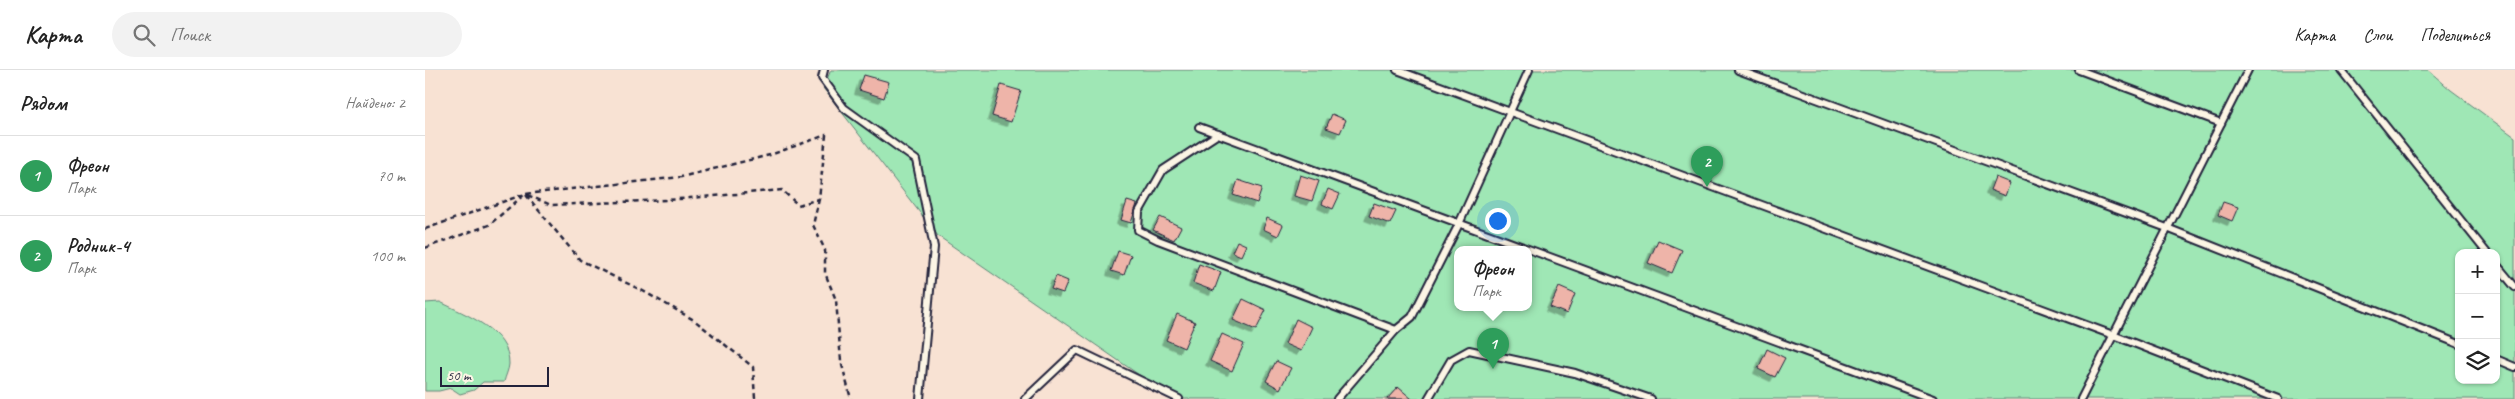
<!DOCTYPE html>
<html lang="ru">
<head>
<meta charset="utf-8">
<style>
	:root { --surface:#fff; --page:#f2f2f2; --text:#222; --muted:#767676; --line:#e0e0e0; --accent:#0b8043 }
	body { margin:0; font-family:Caveat,sans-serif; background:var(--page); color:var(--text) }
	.controls { position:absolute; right:15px; bottom:15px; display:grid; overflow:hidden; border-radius:10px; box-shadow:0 1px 4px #0004 }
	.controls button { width:45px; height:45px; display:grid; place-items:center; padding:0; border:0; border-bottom:1px solid var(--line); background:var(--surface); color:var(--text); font:25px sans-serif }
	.scale { position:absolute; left:15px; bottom:12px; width:109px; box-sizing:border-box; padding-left:5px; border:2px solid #22223b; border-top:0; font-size:14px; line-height:18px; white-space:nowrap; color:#22223b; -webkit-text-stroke:4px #fcf5e5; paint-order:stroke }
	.you { position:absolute; left:1072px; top:150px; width:18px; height:18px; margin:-12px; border:4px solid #fff; border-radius:50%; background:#1a73e8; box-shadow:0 0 0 8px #1a73e833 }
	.badge { display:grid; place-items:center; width:32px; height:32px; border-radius:50%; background:var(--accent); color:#fff; font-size:16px; font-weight:700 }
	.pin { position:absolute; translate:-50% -41px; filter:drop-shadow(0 1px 2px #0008) }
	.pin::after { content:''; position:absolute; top:26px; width:18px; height:15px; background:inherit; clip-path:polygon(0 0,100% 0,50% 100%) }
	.popup { position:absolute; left:1029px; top:176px; width:78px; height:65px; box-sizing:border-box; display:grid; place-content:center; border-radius:10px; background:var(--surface); filter:drop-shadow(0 1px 4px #0005); font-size:16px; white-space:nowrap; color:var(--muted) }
	.popup b { font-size:19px; color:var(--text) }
	.popup::after { content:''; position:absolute; left:50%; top:100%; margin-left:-10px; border:10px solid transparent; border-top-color:var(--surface) }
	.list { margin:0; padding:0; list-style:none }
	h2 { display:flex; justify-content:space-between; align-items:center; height:65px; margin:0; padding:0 20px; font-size:21px }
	h2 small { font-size:16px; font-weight:400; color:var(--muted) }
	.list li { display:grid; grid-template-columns:32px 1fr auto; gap:15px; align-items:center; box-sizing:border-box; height:80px; padding:0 20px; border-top:1px solid var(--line) }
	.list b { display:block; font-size:19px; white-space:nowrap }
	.list p { margin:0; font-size:16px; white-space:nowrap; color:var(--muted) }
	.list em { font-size:16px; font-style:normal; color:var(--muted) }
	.icon { flex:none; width:28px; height:28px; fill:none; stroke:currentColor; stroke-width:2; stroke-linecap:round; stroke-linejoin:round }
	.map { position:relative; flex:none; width:2090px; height:329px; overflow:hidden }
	header { display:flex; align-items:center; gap:30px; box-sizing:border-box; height:70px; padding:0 25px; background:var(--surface); border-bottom:1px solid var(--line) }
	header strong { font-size:24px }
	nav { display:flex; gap:28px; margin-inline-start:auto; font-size:18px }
	.search { width:350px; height:45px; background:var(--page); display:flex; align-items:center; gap:12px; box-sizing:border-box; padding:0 18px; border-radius:28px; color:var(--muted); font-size:19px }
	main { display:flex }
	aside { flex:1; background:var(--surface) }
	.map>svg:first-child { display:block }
	.green { fill:#9fe7b5; stroke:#608478; fill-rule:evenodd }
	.building { fill:#eeb4a9; stroke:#22223b; filter:url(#shadow) }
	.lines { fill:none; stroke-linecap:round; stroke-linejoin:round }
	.service-casing { stroke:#22223b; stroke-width:10 }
	.path { stroke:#22223b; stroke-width:2.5; stroke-dasharray:5 4; stroke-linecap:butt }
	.service { stroke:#fcf5e5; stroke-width:6 }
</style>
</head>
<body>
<header>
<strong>Карта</strong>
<div class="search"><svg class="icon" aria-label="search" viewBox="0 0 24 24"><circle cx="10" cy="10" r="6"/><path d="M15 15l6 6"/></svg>Поиск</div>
<nav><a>Карта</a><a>Слои</a><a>Поделиться</a></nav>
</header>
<main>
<aside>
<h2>Рядом<small>Найдено: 2</small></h2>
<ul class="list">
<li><span class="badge" style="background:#2e9e5b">1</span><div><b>Фреон</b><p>Парк</p></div><em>70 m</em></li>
<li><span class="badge" style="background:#2e9e5b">2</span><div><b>Родник-4</b><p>Парк</p></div><em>100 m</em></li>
</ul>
</aside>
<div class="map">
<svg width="2090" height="329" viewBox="0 0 2090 329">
	<defs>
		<filter id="shadow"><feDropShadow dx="-4.5" dy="4.5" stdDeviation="0" flood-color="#0004"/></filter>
	</defs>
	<rect width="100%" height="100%" fill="#f8e2d3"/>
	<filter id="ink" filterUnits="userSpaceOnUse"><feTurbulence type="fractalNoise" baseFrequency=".02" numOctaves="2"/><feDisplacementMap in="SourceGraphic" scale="10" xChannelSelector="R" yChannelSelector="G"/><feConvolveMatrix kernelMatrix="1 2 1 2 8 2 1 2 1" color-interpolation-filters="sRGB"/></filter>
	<g filter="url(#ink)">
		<g class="green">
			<path d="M406 0H2003L2026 20 2090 67V329H749L513 166 398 18ZM1033 180H1103V238H1033ZM2034 183H2071V310H2034Z"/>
			<path d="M15 232C40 244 85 261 84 294 84 299 80 307 79 312H58L49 320 35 324 26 318 14 321H0V233Z"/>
		</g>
		<g class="building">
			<path d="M439 5 464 12 459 28 434 20Z"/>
			<path d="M576 15 596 21 586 52 567 46Z"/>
			<path d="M907 44 921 50 915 63 901 58Z"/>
			<path d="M875 105 894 111 887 131 869 126Z"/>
			<path d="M1570 107 1585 113 1580 126 1565 120Z"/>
			<path d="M813 110 837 118 832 133 808 125Z"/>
			<path d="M903 119 915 124 908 139 897 134Z"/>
			<path d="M702 131 712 134 706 153 696 150Z"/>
			<path d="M1798 132 1813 137 1807 151 1793 145Z"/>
			<path d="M949 133 971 141 965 154 944 146Z"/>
			<path d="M735 147 756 157 749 170 728 160Z"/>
			<path d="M842 148 858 155 853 166 838 159Z"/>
			<path d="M1233 170 1257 180 1247 203 1223 193Z"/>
			<path d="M812 171 821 175 816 186 807 182Z"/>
			<path d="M693 181 706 185 699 205 686 201Z"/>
			<path d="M774 194 796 202 789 221 768 213Z"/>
			<path d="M631 206 643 211 638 223 626 219Z"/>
			<path d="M1134 217 1150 224 1142 244 1125 237Z"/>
			<path d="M818 229 841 240 831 260 808 250Z"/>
			<path d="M752 244 770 252 759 278 741 270Z"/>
			<path d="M871 249 887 257 876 281 860 274Z"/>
			<path d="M797 264 819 274 807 301 785 291Z"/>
			<path d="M1342 279 1360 288 1350 307 1333 299Z"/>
			<path d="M851 291 866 298 855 319 841 311Z"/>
			<path d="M973 317 987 329H962Z"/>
		</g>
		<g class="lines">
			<defs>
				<g id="service">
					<path d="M399 0 397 8 419 38 491 90 509 177 495 329"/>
					<path d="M972 0 1688 265 1853 329"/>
					<path d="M1313 0 1742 158 2034 274"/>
					<path d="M1654 0 1796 53"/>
					<path d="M1916 0 2062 183"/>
					<path d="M774 57 1508 329"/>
					<path d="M793 64 738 100 714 142 713 160 733 170 971 260"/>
					<path d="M2071 194 2090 217"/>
					<path d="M2071 289 2090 297"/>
					<path d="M600 329 652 280 754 329"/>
					<path d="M912 329 971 260 987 247 1034 154 1104 0"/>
					<path d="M1003 329 1026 290 1044 280 1150 303 1226 329"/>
					<path d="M1656 329 1823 0"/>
				</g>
			</defs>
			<use href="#service" class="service-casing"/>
			<g class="path">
				<path d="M401 65 394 129 373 135 357 120 243 130 126 135 100 124 256 107 345 85Z"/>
				<path d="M101 125 155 190 218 221 269 250 328 297 330 329"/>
				<path d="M394 129 388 155 400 180V203L411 230 416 291 426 329"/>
				<path d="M0 159 100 124 64 155 0 178"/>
			</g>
			<use href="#service" class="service"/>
		</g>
	</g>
</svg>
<div class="controls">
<button>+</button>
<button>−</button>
<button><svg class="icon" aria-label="layers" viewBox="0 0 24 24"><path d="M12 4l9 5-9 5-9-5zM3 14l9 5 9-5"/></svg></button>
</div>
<div class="scale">50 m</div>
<div class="you"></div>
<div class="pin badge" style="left:1068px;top:299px;background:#2e9e5b">1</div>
<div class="popup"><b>Фреон</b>Парк</div>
<div class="pin badge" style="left:1282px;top:117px;background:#2e9e5b">2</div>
</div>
</main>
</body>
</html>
